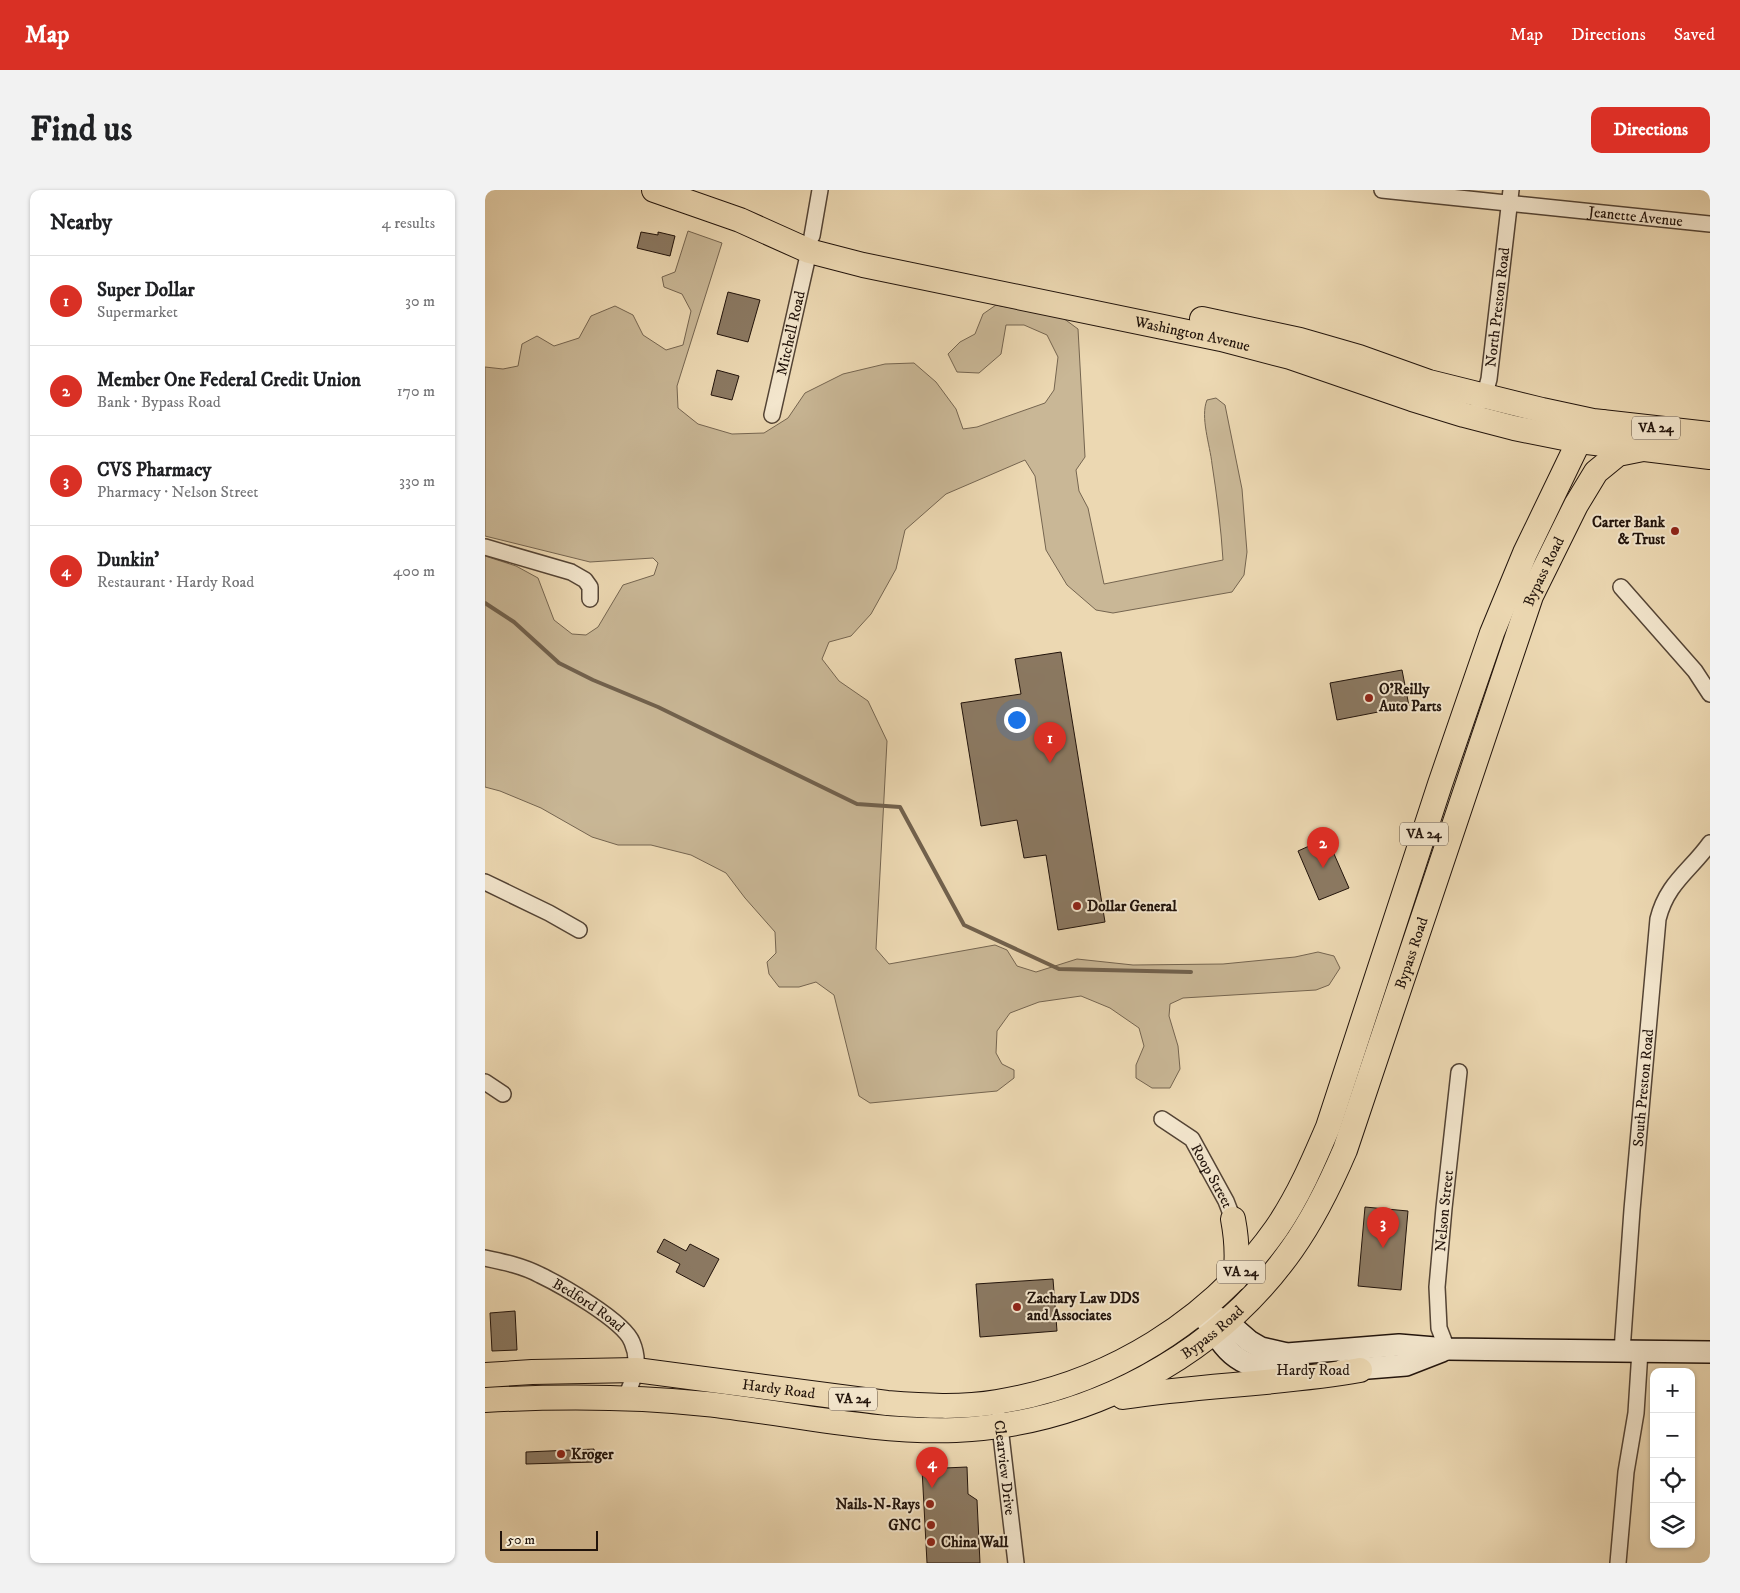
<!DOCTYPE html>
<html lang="en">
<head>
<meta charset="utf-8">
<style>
	:root { --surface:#fff; --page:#f2f2f2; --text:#202124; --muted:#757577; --line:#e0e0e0; --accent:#d93025 }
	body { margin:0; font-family:"IM FELL DW Pica",serif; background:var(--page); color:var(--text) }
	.controls { position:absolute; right:15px; bottom:15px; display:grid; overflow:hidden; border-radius:10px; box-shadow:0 1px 4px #0004 }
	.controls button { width:45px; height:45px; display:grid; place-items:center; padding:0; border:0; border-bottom:1px solid var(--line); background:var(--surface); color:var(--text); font:25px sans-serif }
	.scale { position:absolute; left:15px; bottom:12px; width:98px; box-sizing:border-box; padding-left:5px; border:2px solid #21130b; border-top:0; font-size:14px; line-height:18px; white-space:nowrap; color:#21130b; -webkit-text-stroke:4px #f3e6cd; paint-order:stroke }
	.you { position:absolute; left:531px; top:529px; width:18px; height:18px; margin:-12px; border:4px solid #fff; border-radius:50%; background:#1a73e8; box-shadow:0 0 0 8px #1a73e833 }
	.badge { display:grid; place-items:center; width:32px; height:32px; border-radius:50%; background:var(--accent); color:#fff; font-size:16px; font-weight:700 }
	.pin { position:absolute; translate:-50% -41px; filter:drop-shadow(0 1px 2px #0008) }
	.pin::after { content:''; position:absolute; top:26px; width:18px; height:15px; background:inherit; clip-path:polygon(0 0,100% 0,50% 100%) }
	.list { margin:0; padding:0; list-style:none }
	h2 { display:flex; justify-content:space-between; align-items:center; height:65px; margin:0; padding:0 20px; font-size:21px }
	h2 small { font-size:16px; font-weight:400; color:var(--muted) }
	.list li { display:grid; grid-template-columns:32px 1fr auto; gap:15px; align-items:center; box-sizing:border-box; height:90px; padding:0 20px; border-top:1px solid var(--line) }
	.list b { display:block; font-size:19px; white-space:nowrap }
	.list p { margin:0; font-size:16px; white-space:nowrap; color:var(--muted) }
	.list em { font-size:16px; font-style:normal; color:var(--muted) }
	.icon { flex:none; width:28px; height:28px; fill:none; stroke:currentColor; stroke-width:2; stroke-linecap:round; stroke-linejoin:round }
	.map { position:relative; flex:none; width:1225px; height:1373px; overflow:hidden; border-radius:10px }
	header { display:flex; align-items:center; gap:30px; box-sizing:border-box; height:70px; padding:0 25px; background:var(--accent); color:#fff }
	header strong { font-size:24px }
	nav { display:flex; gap:28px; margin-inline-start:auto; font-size:18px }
	.intro { display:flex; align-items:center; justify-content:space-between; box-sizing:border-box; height:120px; padding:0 30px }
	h1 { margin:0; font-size:35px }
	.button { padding:12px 22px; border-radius:10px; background:var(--accent); color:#fff; font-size:18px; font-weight:700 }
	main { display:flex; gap:30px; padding:0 30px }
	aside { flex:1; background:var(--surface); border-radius:10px; box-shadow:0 1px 4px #0004 }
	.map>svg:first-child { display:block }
	.green { fill:#c9b796; stroke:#756550 }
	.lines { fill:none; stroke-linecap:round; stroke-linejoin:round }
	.stream { stroke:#71614d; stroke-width:4 }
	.building { fill:#8b7962; stroke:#21130b }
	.street-casing { stroke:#544435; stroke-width:18 }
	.secondary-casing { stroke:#21130b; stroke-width:24 }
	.primary-casing { stroke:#21130b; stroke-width:26 }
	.street { stroke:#f3e6cd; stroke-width:15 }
	.secondary { stroke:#f3e6cd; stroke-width:21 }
	.primary { stroke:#ecd8b2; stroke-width:24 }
	.poi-dot { fill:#8f2418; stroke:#f3e6cd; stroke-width:2 }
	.labels { text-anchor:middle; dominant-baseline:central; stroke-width:4; stroke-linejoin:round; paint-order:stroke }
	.shield { fill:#f3e6cd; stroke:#605245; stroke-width:1 }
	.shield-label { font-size:14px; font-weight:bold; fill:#21130b }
	.street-label { font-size:15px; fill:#21130b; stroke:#f3e6cd }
	.poi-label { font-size:15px; font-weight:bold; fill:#21130b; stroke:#f3e6cd; text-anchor:start }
</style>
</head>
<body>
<header>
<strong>Map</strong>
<nav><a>Map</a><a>Directions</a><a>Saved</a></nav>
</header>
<div class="intro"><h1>Find us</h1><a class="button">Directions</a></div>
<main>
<aside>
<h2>Nearby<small>4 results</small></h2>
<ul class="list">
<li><span class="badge">1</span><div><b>Super Dollar</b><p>Supermarket</p></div><em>30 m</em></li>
<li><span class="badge">2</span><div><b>Member One Federal Credit Union</b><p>Bank · Bypass Road</p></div><em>170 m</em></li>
<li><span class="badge">3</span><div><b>CVS Pharmacy</b><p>Pharmacy · Nelson Street</p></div><em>330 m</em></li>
<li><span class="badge">4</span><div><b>Dunkin'</b><p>Restaurant · Hardy Road</p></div><em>400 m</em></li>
</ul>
</aside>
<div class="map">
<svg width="1225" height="1373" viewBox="0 0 1225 1373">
	<rect width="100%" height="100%" fill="#ecd8b2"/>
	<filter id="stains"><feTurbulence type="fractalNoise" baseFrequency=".004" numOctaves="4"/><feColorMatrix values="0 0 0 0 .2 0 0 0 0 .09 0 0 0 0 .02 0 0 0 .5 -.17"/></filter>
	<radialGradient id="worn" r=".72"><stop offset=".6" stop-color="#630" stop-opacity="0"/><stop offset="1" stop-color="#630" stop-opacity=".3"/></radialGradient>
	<path class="green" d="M203 41 237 53 192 196 193 218 213 234 247 244 279 243 303 228 320 203 358 184 400 174 429 173 451 192 471 219 478 239 492 237 560 213 569 200 573 167 562 145 539 135H521L516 164 494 183 472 182 463 164 475 152 490 144 498 124 511 115 578 128 593 139 600 267 591 280 594 301 603 318 619 394 738 370C736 338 732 306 727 274 725 255 715 227 722 210L731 208 740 215 757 299 762 362 759 385 747 402 628 423 611 420 582 395 561 360 550 286 540 270 461 304 420 340 411 379 386 424 366 446 344 452 337 469 354 491 383 511 402 551 391 759 404 774 510 755 522 760 532 776 551 782 592 769 648 775 738 774 810 767 833 762 849 766 855 778 844 795 831 800 698 808 685 814 684 826 693 856 695 879 685 898H667L651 888V875L659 856 654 838 625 818 596 806 554 812 525 823 512 841 511 863 517 874 529 880V888L512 901 385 913 374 906 349 805 331 792 314 797H294L284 784 282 772 291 763 290 742 260 708 241 683 206 665 166 655H133L107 647 56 618 15 601 0 597V366L31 376 53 388 69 430 87 444 101 445 113 437 138 395 169 385 173 373 168 368 105 372 0 346V177L18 179 33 176 37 154 52 146 69 156 94 148 106 126 130 116 148 125 158 145 181 160 198 155 206 121 197 104 179 97 177 87 190 82Z"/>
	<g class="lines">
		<path class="stream" d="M0 413 29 432 74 473 108 490 173 517 372 614 415 617 479 735 574 779 706 782"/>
	</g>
	<g class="building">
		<path d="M156 42 173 45V42L190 46 185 66 152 58Z"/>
		<path d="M243 102 275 110 263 152 232 144Z"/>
		<path d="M232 180 254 186 247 210 226 205Z"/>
		<path d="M576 462 620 732 573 740 561 665 539 668 532 630 496 636 476 513 536 504 530 469Z"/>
		<path d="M917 480 924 516 852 530 845 493Z"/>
		<path d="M842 648 864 698 834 710 813 661Z"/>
		<path d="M880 1017 923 1021 916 1100 873 1096Z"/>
		<path d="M179 1049 201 1061 205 1054 234 1069 219 1097 191 1082 195 1074 172 1062Z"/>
		<path d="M568 1089 572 1141 495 1147 491 1094Z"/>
		<path d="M30 1121 32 1160 7 1161 5 1123Z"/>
		<path d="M109 1259 110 1272 41 1274V1262Z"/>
		<path d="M482 1277 483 1304 492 1310 495 1373H442L437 1279Z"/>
	</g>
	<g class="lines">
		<defs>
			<g id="street">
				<path id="s1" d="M897 0 1225 34"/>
				<path d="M327 46 335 0"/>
				<path id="s2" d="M994 212 999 207 1004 189 1026 0"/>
				<path id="s3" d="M287 225 324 61"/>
				<path d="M0 357 86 382 100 390 105 397V409"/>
				<path d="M1136 397 1210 481 1225 504"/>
				<path d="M0 692 64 723 94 740"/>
				<path d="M0 892 18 904"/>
				<path id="s4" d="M677 929 707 949 741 1011 748 1029"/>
				<path id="s5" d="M0 1068C19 1072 38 1076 55 1085 76 1095 139 1131 147 1152 156 1173 149 1187 141 1207"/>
				<path id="s6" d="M962 1159 954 1138 952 1097 959 1018 974 882"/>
				<path id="s7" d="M1137 1161 1147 1020 1173 729C1182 693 1205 681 1225 653"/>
				<path id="s8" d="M514 1228 531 1373"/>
				<path d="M1133 1373 1141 1282 1151 1223 1155 1161"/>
			</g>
			<g id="secondary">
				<path d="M716 1121 741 1131 764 1151 776 1158 802 1164 914 1155 962 1159 1225 1162"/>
				<path d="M720 1128C727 1139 734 1151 743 1160 761 1179 788 1182 812 1181"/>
				<path d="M858 1180 921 1175 957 1161"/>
			</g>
			<g id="primary">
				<path id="s9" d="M169 0 255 30 324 61 378 75 736 149 805 167 927 209 979 225 1029 238 1094 251 1225 267"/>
				<path d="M717 129 815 150 874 167 944 192 1057 220 1108 231 1225 244"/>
				<path d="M748 1029C752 1050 753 1068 750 1089"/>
				<path id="s10" d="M0 1185 47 1182 151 1180 402 1213C439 1216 476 1218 512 1212 624 1194 726 1131 791 1039 813 1007 828 972 843 937L955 594 1007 443 1040 363 1094 251 1117 232"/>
				<path d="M638 1207C717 1195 796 1194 875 1180"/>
				<path id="s11" d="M0 1210C74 1206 147 1206 221 1214 304 1223 388 1243 471 1240 602 1234 731 1167 807 1059 829 1028 845 995 860 960L1046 406 1091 315 1111 282 1133 264 1158 259"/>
			</g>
		</defs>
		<use href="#street" class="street-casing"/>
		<use href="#secondary" class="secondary-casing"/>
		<use href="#primary" class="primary-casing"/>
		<use href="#street" class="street"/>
		<use href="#secondary" class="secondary"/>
		<use href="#primary" class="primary"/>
	</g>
	<g class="poi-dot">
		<circle cx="1190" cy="341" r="5"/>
		<circle cx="884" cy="508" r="5"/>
		<circle cx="592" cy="716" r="5"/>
		<circle cx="532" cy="1117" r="5"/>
		<circle cx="76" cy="1264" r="5"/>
		<circle cx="445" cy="1314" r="5"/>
		<circle cx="446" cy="1335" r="5"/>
		<circle cx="446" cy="1352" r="5"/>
	</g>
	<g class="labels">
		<g class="shield">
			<rect x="1147" y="226.5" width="48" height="23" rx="4"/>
			<rect x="915" y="632.5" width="48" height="23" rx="4"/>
			<rect x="732" y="1070.5" width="48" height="23" rx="4"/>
			<rect x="344" y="1197.5" width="48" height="23" rx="4"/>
		</g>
		<g class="shield-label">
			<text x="1171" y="238">VA 24</text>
			<text x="939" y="644">VA 24</text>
			<text x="756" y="1082">VA 24</text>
			<text x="368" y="1209">VA 24</text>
		</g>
		<g class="street-label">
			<text stroke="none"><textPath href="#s1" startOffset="255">Jeanette Avenue</textPath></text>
			<text stroke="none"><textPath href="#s2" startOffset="98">North Preston Road</textPath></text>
			<text stroke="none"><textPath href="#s3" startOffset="84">Mitchell Road</textPath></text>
			<text stroke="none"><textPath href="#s9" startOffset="559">Washington Avenue</textPath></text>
			<text stroke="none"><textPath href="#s11" startOffset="1592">Bypass Road</textPath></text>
			<text stroke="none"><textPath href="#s11" startOffset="1188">Bypass Road</textPath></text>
			<text stroke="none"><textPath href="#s7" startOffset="264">South Preston Road</textPath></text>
			<text stroke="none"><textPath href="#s4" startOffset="78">Roop Street</textPath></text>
			<text stroke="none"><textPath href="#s6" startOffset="140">Nelson Street</textPath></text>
			<text stroke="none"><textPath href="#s5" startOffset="115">Bedford Road</textPath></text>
			<text stroke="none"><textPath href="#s11" startOffset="752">Bypass Road</textPath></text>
			<text x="828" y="1180">Hardy Road</text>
			<text stroke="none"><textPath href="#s10" startOffset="295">Hardy Road</textPath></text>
			<text stroke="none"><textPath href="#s8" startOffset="50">Clearview Drive</textPath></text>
		</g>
		<g class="poi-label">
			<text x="1180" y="332" text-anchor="end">Carter Bank<tspan x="1180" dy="17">&amp; Trust</tspan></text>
			<text x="894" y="499">O'Reilly<tspan x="894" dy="17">Auto Parts</tspan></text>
			<text x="602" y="716">Dollar General</text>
			<text x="542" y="1108">Zachary Law DDS<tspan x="542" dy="17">and Associates</tspan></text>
			<text x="86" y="1264">Kroger</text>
			<text x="435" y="1314" text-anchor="end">Nails-N-Rays</text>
			<text x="436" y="1335" text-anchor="end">GNC</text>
			<text x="456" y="1352">China Wall</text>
		</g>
	</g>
	<rect width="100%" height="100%" filter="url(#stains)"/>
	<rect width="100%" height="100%" fill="url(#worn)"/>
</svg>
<div class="controls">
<button>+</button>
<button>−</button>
<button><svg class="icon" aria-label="locate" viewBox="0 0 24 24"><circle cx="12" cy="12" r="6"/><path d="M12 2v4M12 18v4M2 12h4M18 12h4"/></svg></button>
<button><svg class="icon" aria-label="layers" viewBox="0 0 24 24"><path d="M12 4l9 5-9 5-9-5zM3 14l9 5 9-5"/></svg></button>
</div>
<div class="scale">50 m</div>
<div class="you"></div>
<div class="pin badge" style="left:565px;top:573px">1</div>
<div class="pin badge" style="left:838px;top:678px">2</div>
<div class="pin badge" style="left:898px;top:1058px">3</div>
<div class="pin badge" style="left:447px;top:1298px">4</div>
</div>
</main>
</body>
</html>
